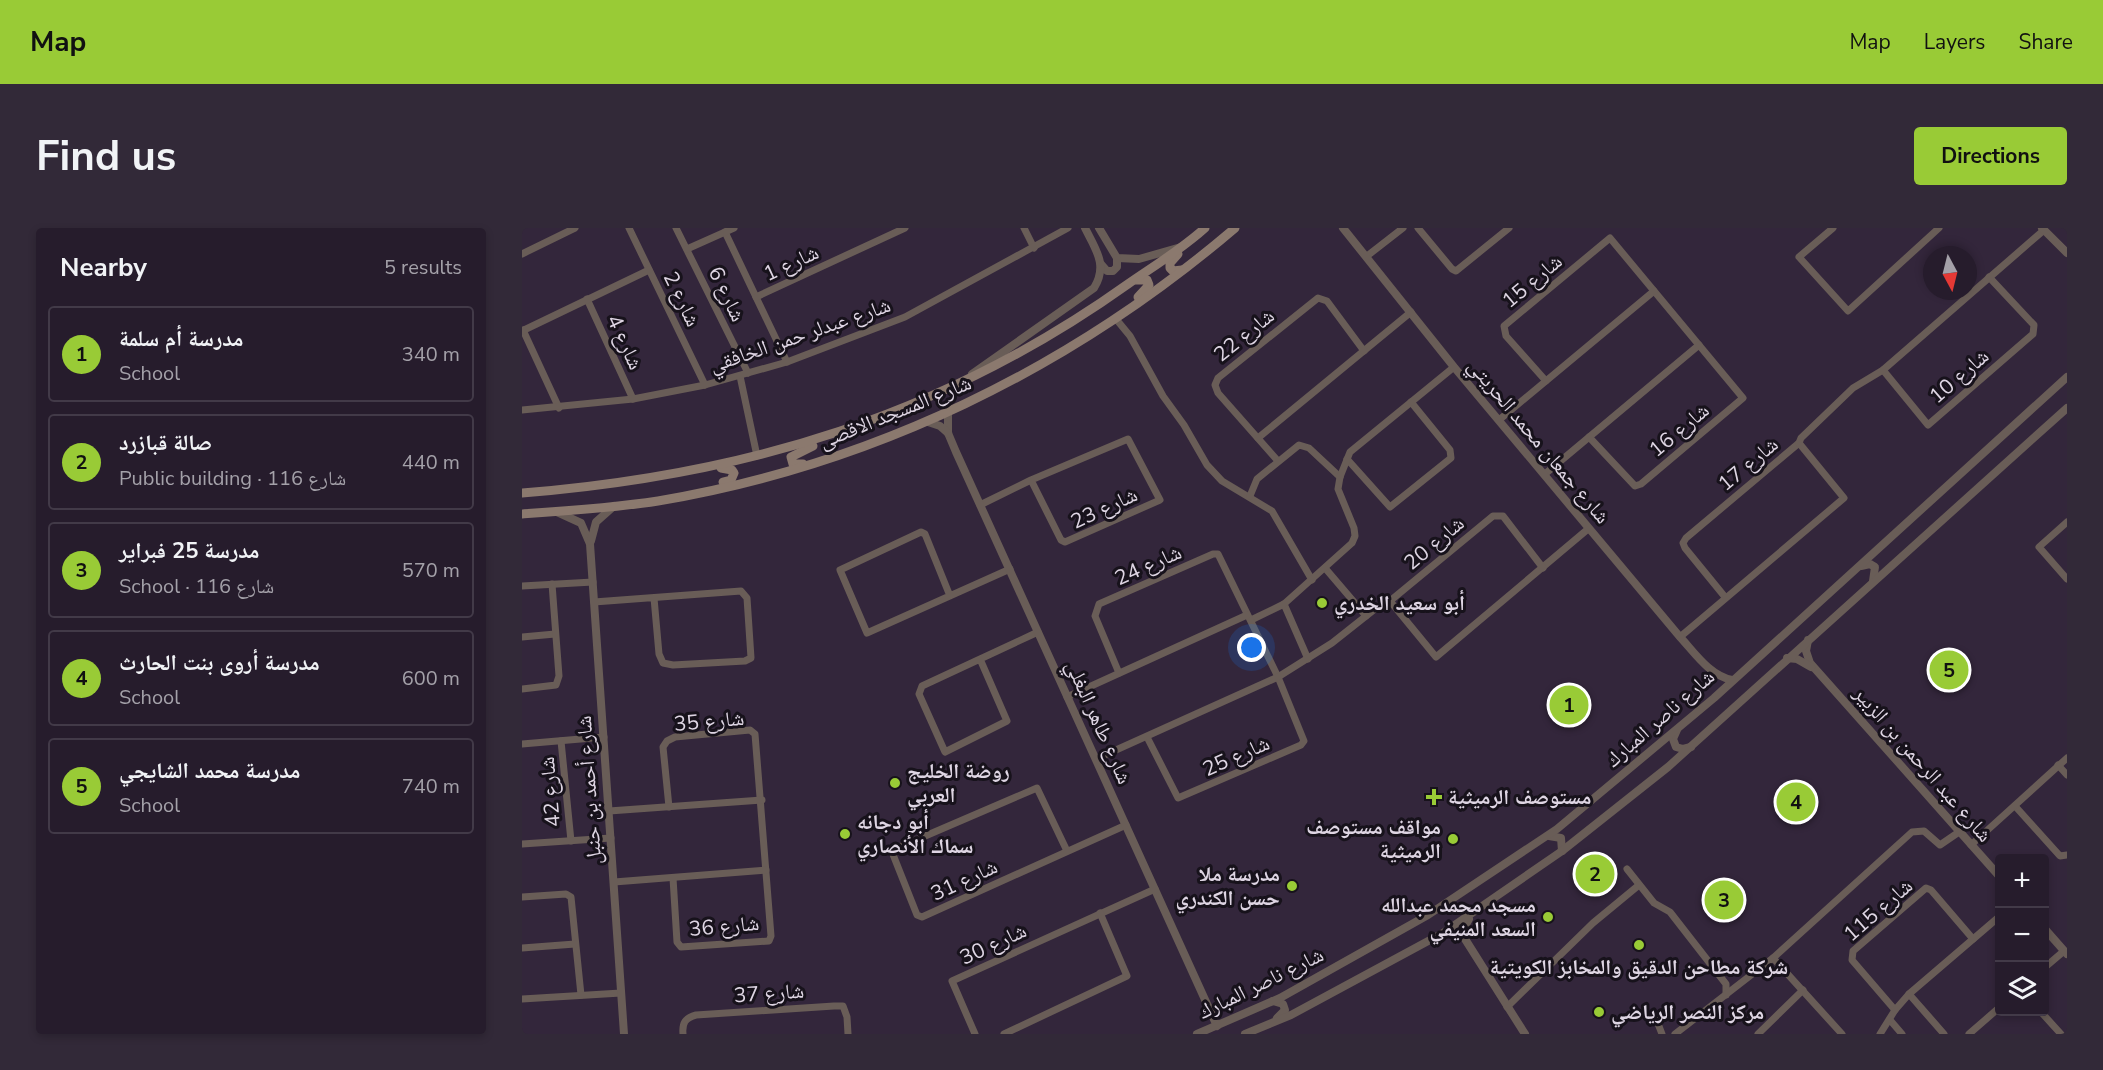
<!DOCTYPE html>
<html lang="en">
<head>
<meta charset="utf-8">
<style>
	:root { --surface:#261c2c; --page:#322938; --text:#f1f3f6; --muted:#a4a1a9; --line:#423a48; --accent:#99cb36 }
	body { margin:0; font-family:"Nunito Sans","Noto Naskh Arabic",sans-serif; background:var(--page); color:var(--text) }
	.controls { position:absolute; right:18px; bottom:18px; display:grid; overflow:hidden; border-radius:6px; box-shadow:0 3px 9px #0003 }
	.controls button { width:54px; height:54px; display:grid; place-items:center; padding:0; border:0; border-bottom:2px solid var(--line); background:var(--surface); color:var(--text); font:30px sans-serif }
	.compass { position:absolute; left:1401px; top:18px; width:54px; height:54px; border-radius:50%; background:var(--surface); box-shadow:0 3px 9px #0003; rotate:173deg }
	.you { position:absolute; left:730px; top:420px; width:21px; height:21px; margin:-15px; border:4px solid #fff; border-radius:50%; background:#1a73e8; box-shadow:0 0 0 9px #1a73e833 }
	.badge { display:grid; place-items:center; width:39px; height:39px; border-radius:50%; background:var(--accent); color:#111; font-size:20px; font-weight:700 }
	.pin { position:absolute; translate:-50% -50%; border:3px solid #fff; box-shadow:0 2px 6px #0006 }
	.list { margin:0; padding:0; list-style:none }
	h2 { display:flex; justify-content:space-between; align-items:center; height:78px; margin:0; padding:0 24px; font-size:26px }
	h2 small { font-size:20px; font-weight:400; color:var(--muted) }
	.list li { display:grid; grid-template-columns:39px 1fr auto; gap:18px; align-items:center; box-sizing:border-box; height:96px; margin:0 12px 12px; padding:0 12px; border:2px solid var(--line); border-radius:6px }
	.list b { display:block; font-size:22px; white-space:nowrap }
	.list p { margin:0; font-size:20px; white-space:nowrap; color:var(--muted) }
	.list em { font-size:20px; font-style:normal; color:var(--muted) }
	.icon { flex:none; width:33px; height:33px; fill:none; stroke:currentColor; stroke-width:2; stroke-linecap:round; stroke-linejoin:round }
	.map { position:relative; flex:none; width:1545px; height:806px; overflow:hidden; border-radius:6px }
	header { display:flex; align-items:center; gap:36px; box-sizing:border-box; height:84px; padding:0 30px; background:var(--accent); color:#111 }
	header strong { font-size:28px }
	nav { display:flex; gap:33px; margin-inline-start:auto; font-size:21px }
	.intro { display:flex; align-items:center; justify-content:space-between; box-sizing:border-box; height:144px; padding:0 36px }
	h1 { margin:0; font-size:42px }
	.button { padding:15px 27px; border-radius:6px; background:var(--accent); color:#111; font-size:21px; font-weight:700 }
	main { display:flex; gap:36px; padding:0 36px }
	aside { flex:1; background:var(--surface); border-radius:6px; box-shadow:0 3px 9px #0003 }
	.map>svg:first-child { display:block }
	.lines { fill:none; stroke-linecap:round; stroke-linejoin:round }
	.minor { stroke:#695d57; stroke-width:7 }
	.tertiary { stroke:#695d57; stroke-width:8 }
	.secondary { stroke:#8b796e; stroke-width:9 }
	.poi-dot { fill:#99cb36; stroke:#17121b; stroke-width:2 }
	.labels { text-anchor:middle; dominant-baseline:central; stroke-width:6; stroke-linejoin:round; paint-order:stroke }
	.street-label { font-size:21px; fill:#ded5e3; stroke:#17121b }
	.poi-label { font-size:21px; font-weight:bold; fill:#ded5e3; stroke:#17121b; text-anchor:start }
</style>
</head>
<body>
<header>
<strong>Map</strong>
<nav><a>Map</a><a>Layers</a><a>Share</a></nav>
</header>
<div class="intro"><h1>Find us</h1><a class="button">Directions</a></div>
<main>
<aside>
<h2>Nearby<small>5 results</small></h2>
<ul class="list">
<li><span class="badge">1</span><div><b>مدرسة أم سلمة</b><p>School</p></div><em>340 m</em></li>
<li><span class="badge">2</span><div><b>صالة قبازرد</b><p>Public building · شارع 116</p></div><em>440 m</em></li>
<li><span class="badge">3</span><div><b>مدرسة 25 فبراير</b><p>School · شارع 116</p></div><em>570 m</em></li>
<li><span class="badge">4</span><div><b>مدرسة أروى بنت الحارث</b><p>School</p></div><em>600 m</em></li>
<li><span class="badge">5</span><div><b>مدرسة محمد الشايجي</b><p>School</p></div><em>740 m</em></li>
</ul>
</aside>
<div class="map">
<svg width="1545" height="806" viewBox="0 0 1545 806">
	<rect width="100%" height="100%" fill="#33263b"/>
	<g class="lines">
		<g class="minor">
			<path d="M107 0 183 157"/>
			<path d="M154 0 226 145"/>
			<path d="M502 0 512 20"/>
			<path d="M896 0 930 41 934 43 987 0"/>
			<path d="M1311 0 1277 29 1326 83 1417 0"/>
			<path d="M203 4 265 134"/>
			<path d="M165 21 212 0"/>
			<path d="M0 26 53 0"/>
			<path d="M845 28 881 0"/>
			<path d="M234 69 383 0"/>
			<path d="M65 71 111 171"/>
			<path d="M594 91 608 108 641 168 662 197 685 237 700 253 750 283 790 352"/>
			<path d="M1 102 37 180"/>
			<path d="M0 103 127 42"/>
			<path d="M1361 142 1406 197 1511 106 1512 97 1467 49"/>
			<path d="M218 148 235 228"/>
			<path d="M1024 153 984 108 982 98 1088 10 1221 170 1119 256 1113 258 1067 209"/>
			<path d="M0 182 111 171 183 157 265 134 383 89 546 0"/>
			<path d="M977 192 1132 63"/>
			<path d="M736 210 889 84"/>
			<path d="M825 231 868 279 929 230 928 222 889 174"/>
			<path d="M756 233 696 165 693 157 696 150 796 70 805 73 842 123"/>
			<path d="M1023 246 1177 117"/>
			<path d="M728 268 735 251 777 217 787 220 818 249"/>
			<path d="M458 277 509 252 606 211 638 272 543 314 539 312 509 252"/>
			<path d="M1545 294 1517 319 1545 351"/>
			<path d="M803 340 844 388"/>
			<path d="M0 358 71 354"/>
			<path d="M428 368 403 306 399 304 318 342 345 405 488 341"/>
			<path d="M1203 369 1163 320 1161 315 1164 310 1277 215 1279 210 1331 160 1361 142 1522 2"/>
			<path d="M868 373 914 429 1066 301"/>
			<path d="M72 374 219 363 225 370 229 430 223 433 151 437 141 435 137 426 132 370"/>
			<path d="M762 376 786 431"/>
			<path d="M729 392 762 376 830 315 833 308 832 300 816 261 818 249 828 224 932 139"/>
			<path d="M0 409 33 406"/>
			<path d="M1158 409 1322 270 1277 215"/>
			<path d="M458 431 485 493 423 524 397 466 400 458 516 404"/>
			<path d="M597 445 573 388 577 376 691 326H696L756 449 782 513 779 517 656 570 625 509"/>
			<path d="M0 461 34 457 37 448 30 356"/>
			<path d="M545 469 725 387"/>
			<path d="M39 513 49 613"/>
			<path d="M0 516 82 509"/>
			<path d="M574 531 756 449 810 415 858 377 868 373 971 288H981L1021 340"/>
			<path d="M1536 537 1545 547"/>
			<path d="M1493 578 1538 628 1545 627"/>
			<path d="M147 579 141 519 145 513 153 509 228 502 233 506 249 708 247 713 159 719 155 714 151 650"/>
			<path d="M87 583 240 572"/>
			<path d="M0 616 89 610"/>
			<path d="M1449 617 1545 530"/>
			<path d="M545 623 515 560 373 621 370 624 395 687 400 689 604 597"/>
			<path d="M1105 641 1132 675 1148 684 1204 756V767"/>
			<path d="M92 654 244 642"/>
			<path d="M0 669 44 666 49 669 59 767"/>
			<path d="M0 720 53 716"/>
			<path d="M1251 730 1320 806"/>
			<path d="M1522 740 1542 723"/>
			<path d="M1387 766 1422 806"/>
			<path d="M0 771 99 765"/>
			<path d="M985 779 1071 695 1117 657"/>
			<path d="M1373 782 1330 732 1331 723 1404 660 1409 662 1451 711"/>
			<path d="M1519 784 1539 806"/>
			<path d="M1133 788 1140 806"/>
			<path d="M1368 792 1380 806"/>
			<path d="M161 806C160 795 163 790 174 787L312 778H321L325 789 326 806"/>
			<path d="M453 806 430 753 633 661"/>
			<path d="M482 806 605 748 578 685"/>
			<path d="M1153 806 1251 730 1390 604 1402 603 1418 617 1437 604"/>
			<path d="M1236 806 1281 762"/>
			<path d="M1358 806 1373 782 1387 766 1478 688"/>
			<path d="M1447 806 1478 779"/>
		</g>
		<g class="tertiary">
			<path d="M577 0 595 30 617 31 659 19"/>
			<path d="M821 0 932 139 1158 409C1173 425 1187 447 1210 452"/>
			<path d="M1520 0 1545 25"/>
			<path d="M579 36 585 43H591L595 39V30"/>
			<path d="M450 146 572 60C586 37 574 22 563 0"/>
			<path d="M426 185V205L434 224 695 798"/>
			<path d="M406 194 418 198 426 205"/>
			<path d="M35 284 59 295 68 316 102 806"/>
			<path d="M69 313 74 294 92 278"/>
			<path d="M1339 338 1348 336 1353 339 1351 353"/>
			<path d="M1286 412 1284 423 1288 435 1478 649"/>
			<path d="M1265 430 1275 431 1289 439"/>
			<path d="M1155 502 1151 511 1154 519 1161 521 1169 519"/>
			<path d="M1027 608 1039 610 1040 623"/>
			<path d="M947 691 942 700 943 711 1003 806"/>
			<path d="M1522 700 1545 726"/>
			<path d="M751 773 761 776 763 782 755 790"/>
			<path d="M675 806 758 770 906 687 1035 601 1192 470 1545 149"/>
			<path d="M723 806 769 787 921 705 1040 623 1146 539 1545 180"/>
		</g>
		<g class="secondary">
			<path d="M656 26 648 35V40L651 43 660 42"/>
			<path d="M614 52H625L627 57 616 69"/>
			<path d="M281 236H271L269 229 291 218"/>
			<path d="M199 240 210 242 212 245 209 252 201 254"/>
			<path d="M0 265C224 247 421 188 606 56 632 38 660 21 683 0"/>
			<path d="M0 286C45 283 91 280 136 273 350 237 548 141 713 0"/>
		</g>
	</g>
	<g class="poi-dot">
		<circle cx="800" cy="375" r="6"/>
		<circle cx="373" cy="555" r="6"/>
		<path d="M909 560h6v6h6v6h-6v6h-6v-6h-6v-6h6z"/>
		<circle cx="323" cy="606" r="6"/>
		<circle cx="931" cy="611" r="6"/>
		<circle cx="770" cy="658" r="6"/>
		<circle cx="1026" cy="689" r="6"/>
		<circle cx="1117" cy="717" r="6"/>
		<circle cx="1077" cy="784" r="6"/>
	</g>
	<g class="labels">
		<g class="street-label">
			<text transform="translate(269 35) rotate(-25)">شارع 1</text>
			<text transform="translate(1010 53) rotate(-40)">شارع 15</text>
			<text transform="translate(205 66) rotate(64)">شارع 6</text>
			<text transform="translate(160 71) rotate(64)">شارع 2</text>
			<text transform="translate(278 107) rotate(-19)">شارع عبدلر حمن الخافقي</text>
			<text transform="translate(722 107) rotate(-39)">شارع 22</text>
			<text transform="translate(103 114) rotate(65)">شارع 4</text>
			<text transform="translate(1437 148) rotate(-41)">شارع 10</text>
			<text transform="translate(373 184) rotate(-22)">شارع المسجد الاقصى</text>
			<text transform="translate(1157 202) rotate(-40)">شارع 16</text>
			<text transform="translate(1017 213) rotate(50)">شارع جمعان محمد الحريتي</text>
			<text transform="translate(1226 236) rotate(-40)">شارع 17</text>
			<text transform="translate(582 280) rotate(-25)">شارع 23</text>
			<text transform="translate(912 315) rotate(-40)">شارع 20</text>
			<text transform="translate(626 337) rotate(-24)">شارع 24</text>
			<text transform="translate(1138 490) rotate(-41)">شارع ناصر المبارك</text>
			<text transform="translate(187 493) rotate(-5)">شارع 35</text>
			<text transform="translate(577 494) rotate(66)">شارع طاهر البغلي</text>
			<text transform="translate(714 528) rotate(-24)">شارع 25</text>
			<text transform="translate(1401 536) rotate(49)">شارع عبد الرحمن بن الزبير</text>
			<text transform="translate(67 562) rotate(-94)">شارع أحمد بن حنبل</text>
			<text transform="translate(28 564) rotate(-95)">شارع 42</text>
			<text transform="translate(442 652) rotate(-25)">شارع 31</text>
			<text transform="translate(1356 682) rotate(-41)">شارع 115</text>
			<text transform="translate(202 698) rotate(-5)">شارع 36</text>
			<text transform="translate(471 716) rotate(-25)">شارع 30</text>
			<text transform="translate(739 755) rotate(-26)">شارع ناصر المبارك</text>
			<text transform="translate(247 765) rotate(-4)">شارع 37</text>
		</g>
		<g class="poi-label">
			<text x="812" y="375">أبو سعيد الخدري</text>
			<text x="385" y="543">روضة الخليج<tspan x="385" dy="24">العربي</tspan></text>
			<text x="926" y="569">مستوصف الرميثية</text>
			<text x="335" y="594">أبو دجانه<tspan x="335" dy="24">سماك الأنصاري</tspan></text>
			<text x="919" y="599" text-anchor="end">مواقف مستوصف<tspan x="919" dy="24">الرميثية</tspan></text>
			<text x="758" y="646" text-anchor="end">مدرسة ملا<tspan x="758" dy="24">حسن الكندري</tspan></text>
			<text x="1014" y="677" text-anchor="end">مسجد محمد عبدالله<tspan x="1014" dy="24">السعد المنيفي</tspan></text>
			<text x="1117" y="739" text-anchor="middle">شركة مطاحن الدقيق والمخابز الكويتية</text>
			<text x="1089" y="784">مركز النصر الرياضي</text>
		</g>
	</g>
</svg>
<div class="controls">
<button>+</button>
<button>−</button>
<button><svg class="icon" aria-label="layers" viewBox="0 0 24 24"><path d="M12 4l9 5-9 5-9-5zM3 14l9 5 9-5"/></svg></button>
</div>
<svg class="compass" viewBox="-18 -18 36 36"><path d="M0-13l5 13h-10z" fill="#e53935"/><path d="M0 13l5-13h-10z" fill="#a4a1a9"/></svg>
<div class="you"></div>
<div class="pin badge" style="left:1047px;top:477px">1</div>
<div class="pin badge" style="left:1073px;top:646px">2</div>
<div class="pin badge" style="left:1202px;top:672px">3</div>
<div class="pin badge" style="left:1274px;top:574px">4</div>
<div class="pin badge" style="left:1427px;top:442px">5</div>
</div>
</main>
</body>
</html>
